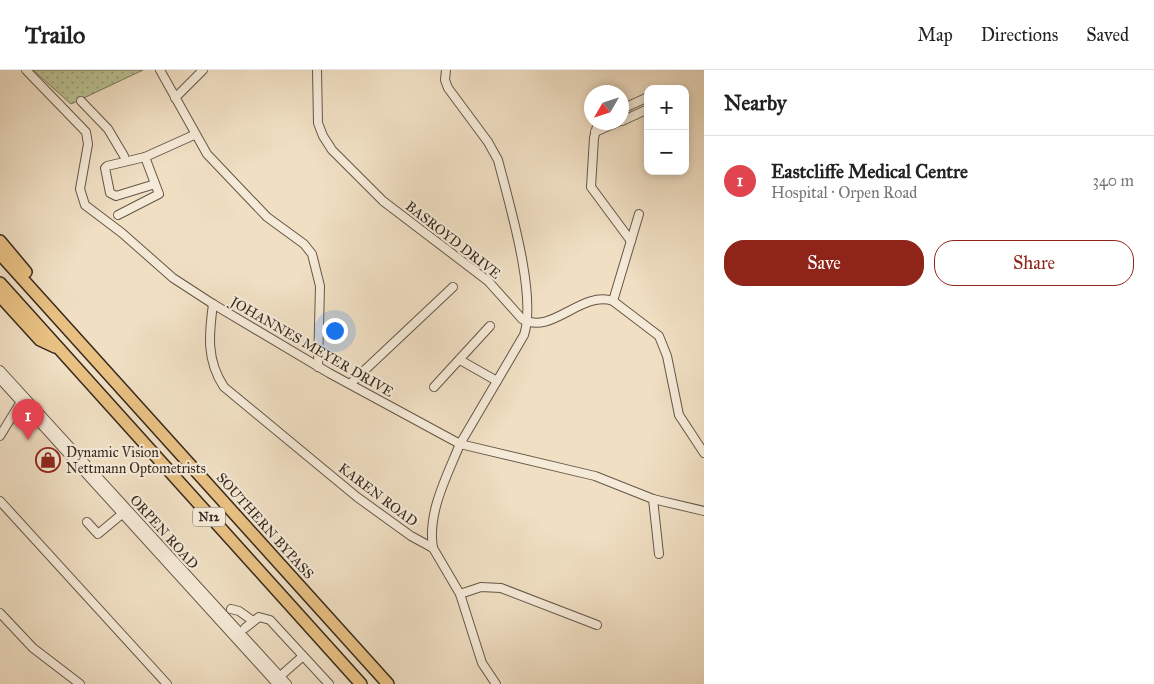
<!DOCTYPE html>
<html lang="en">
<head>
<meta charset="utf-8">
<style>
	:root { --surface:#fff; --page:#f6f6f6; --text:#222; --muted:#767676; --line:#e0e0e0; --accent:#8f2418 }
	body { margin:0; font-family:"IM FELL Great Primer",serif; background:var(--page); color:var(--text) }
	.controls { position:absolute; right:15px; top:15px; display:grid; overflow:hidden; border-radius:10px; box-shadow:0 2px 8px #0003 }
	.controls button { width:45px; height:45px; display:grid; place-items:center; padding:0; border:0; border-bottom:1px solid var(--line); background:var(--surface); color:var(--text); font:25px sans-serif }
	.compass { position:absolute; left:584px; top:15px; width:45px; height:45px; border-radius:50%; background:var(--surface); box-shadow:0 2px 8px #0003; rotate:231deg }
	.you { position:absolute; left:334px; top:260px; width:18px; height:18px; margin:-12px; border:4px solid #fff; border-radius:50%; background:#1a73e8; box-shadow:0 0 0 8px #1a73e833 }
	.badge { display:grid; place-items:center; width:32px; height:32px; border-radius:50%; background:var(--accent); color:#fff; font-size:16px; font-weight:700 }
	.pin { position:absolute; translate:-50% -41px; filter:drop-shadow(0 1px 2px #0008) }
	.pin::after { content:''; position:absolute; top:26px; width:18px; height:15px; background:inherit; clip-path:polygon(0 0,100% 0,50% 100%) }
	.list { margin:0; padding:0; list-style:none }
	h2 { display:flex; justify-content:space-between; align-items:center; height:65px; margin:0; padding:0 20px; font-size:21px }
	h2 small { font-size:16px; font-weight:400; color:var(--muted) }
	.list li { display:grid; grid-template-columns:32px 1fr auto; gap:15px; align-items:center; box-sizing:border-box; height:90px; padding:0 20px; border-top:1px solid var(--line) }
	.list b { display:block; font-size:19px; white-space:nowrap }
	.list p { margin:0; font-size:16px; white-space:nowrap; color:var(--muted) }
	.list em { font-size:16px; font-style:normal; color:var(--muted) }
	.actions { display:flex; gap:10px; padding:15px 20px }
	.actions a { flex:1; padding:11px 0; border:1px solid var(--accent); border-radius:20px; text-align:center; font-size:18px; color:var(--accent) }
	.actions .main { background:var(--accent); color:#fff }
	.map { position:relative; flex:none; width:704px; height:614px; overflow:hidden }
	header { display:flex; align-items:center; gap:30px; box-sizing:border-box; height:70px; padding:0 25px; background:var(--surface); border-bottom:1px solid var(--line) }
	header strong { font-size:24px }
	nav { display:flex; gap:28px; margin-inline-start:auto; font-size:18px }
	main { display:flex }
	aside { flex:1; background:var(--surface) }
	.map>svg:first-child { display:block }
	.park { fill:url(#park-dots); stroke:#797559 }
	.lines { fill:none; stroke-linecap:round; stroke-linejoin:round }
	.minor-casing { stroke:#655648; stroke-width:10 }
	.highway-casing { stroke:#37291f; stroke-width:14 }
	.minor { stroke:#f5ead8; stroke-width:8 }
	.highway { stroke:#e8c082; stroke-width:11 }
	.labels { text-anchor:middle; dominant-baseline:central; stroke-width:4.5; stroke-linejoin:round; paint-order:stroke }
	.shield { fill:#f5ead8; stroke:#706356; stroke-width:1 }
	.shield-label { font-size:12px; font-weight:bold; fill:#37291f }
	.street-label { font-size:14px; fill:#37291f; stroke:#f5ead8 }
	.poi-label { font-size:14px; fill:#37291f; stroke:#f5ead8; text-anchor:start }
</style>
</head>
<body>
<header>
<strong>Trailo</strong>
<nav><a>Map</a><a>Directions</a><a>Saved</a></nav>
</header>
<main>
<div class="map">
<svg width="704" height="614" viewBox="0 0 704 614">
	<defs>
		<pattern id="park-dots" width="8" height="8" patternUnits="userSpaceOnUse" patternTransform="scale(1.25)"><rect width="8" height="8" fill="#bbc193"/><path d="M2 2h.1M6 6h.1" fill="none" stroke="#999d77" stroke-width="1.8" stroke-linecap="round"/></pattern>
	</defs>
	<rect width="100%" height="100%" fill="#f0dfc3"/>
	<filter id="stains"><feTurbulence type="fractalNoise" baseFrequency=".004" numOctaves="4"/><feColorMatrix values="0 0 0 0 .2 0 0 0 0 .09 0 0 0 0 .02 0 0 0 .5 -.17"/></filter>
	<radialGradient id="worn" r=".72"><stop offset=".6" stop-color="#630" stop-opacity="0"/><stop offset="1" stop-color="#630" stop-opacity=".3"/></radialGradient>
	<path class="park" d="M33 0H143L71 34Z"/>
	<g class="lines">
		<defs>
			<g id="minor">
				<path d="M26 0 86 62 88 74 80 119 85 135 122 163 173 208 213 234 329 303 460 374 595 406 653 429 704 441"/>
				<path d="M160 0 207 84 267 147 304 174 312 184 320 216 318 297"/>
				<path d="M317 0 318 53 323 66 332 80 383 131 488 211 522 249C552 266 581 220 613 231L659 266 667 286 679 345 704 383"/>
				<path d="M175 28 203 0"/>
				<path d="M81 31 108 59 124 86"/>
				<path d="M622 39 648 27"/>
				<path d="M622 51 648 39"/>
				<path d="M598 52 594 68 591 117 631 171"/>
				<path d="M595 62 618 52"/>
				<path d="M145 87 107 96 105 98 110 123 116 126 155 114"/>
				<path d="M118 145 159 124 145 87 194 65"/>
				<path d="M613 231 639 144"/>
				<path d="M213 234C209 264 206 290 224 317L357 427 411 466 433 478 460 524 481 517 501 518 597 555"/>
				<path d="M460 290 497 311"/>
				<path d="M0 300 287 614"/>
				<path d="M0 309 277 614"/>
				<path d="M350 314 453 217"/>
				<path d="M434 317 490 256"/>
				<path d="M0 366 22 330"/>
				<path d="M653 429 659 484"/>
				<path d="M0 431 167 614"/>
				<path d="M87 452 98 464 122 444"/>
				<path d="M433 478C427 443 447 406 460 374L524 265C537 225 509 133 498 90L488 72 448 18 445 10 446 0"/>
				<path d="M460 524 482 593 496 614"/>
				<path d="M231 539 239 541 253 551"/>
				<path d="M0 543 33 578 80 614"/>
				<path d="M245 558 259 547 270 550 329 614"/>
				<path d="M277 609 303 586"/>
			</g>
			<g id="highway">
				<path d="M0 171 26 202"/>
				<path d="M0 184 388 614"/>
				<path d="M0 213 361 614"/>
				<path d="M0 226 40 270 55 277"/>
			</g>
		</defs>
		<use href="#minor" class="minor-casing"/>
		<use href="#highway" class="highway-casing"/>
		<use href="#minor" class="minor"/>
		<use href="#highway" class="highway"/>
	</g>
	<defs>
		<symbol id="shop-ring" viewBox="-11 -11 22 22"><circle r="9.5" fill="#f5ead8" stroke="#8f2418" stroke-width="1.5"/><path d="M-5-2.5h2.3a2.7 3.5 0 0 1 5.4 0H5L5.5 6h-11ZM-1.5-2.5h3a1.5 2.3 0 0 0-3 0Z" fill="#8f2418"/></symbol>
	</defs>
	<g fill-rule="evenodd">
		<use href="#shop-ring" x="34" y="376" width="28" height="28"/>
	</g>
	<g class="labels">
		<rect class="shield" x="193" y="437.5" width="32" height="19" rx="4"/>
		<g class="shield-label">
			<text x="209" y="447">N12</text>
		</g>
		<g class="street-label">
			<text transform="translate(453 170) rotate(38)">BASROYD DRIVE</text>
			<text transform="translate(312 277) rotate(30)">JOHANNES MEYER DRIVE</text>
			<text transform="translate(378 425) rotate(37)">KAREN ROAD</text>
			<text transform="translate(265 456) rotate(48)">SOUTHERN BYPASS</text>
			<text transform="translate(164 462) rotate(48)">ORPEN ROAD</text>
		</g>
		<g class="poi-label">
			<text x="66" y="382">Dynamic Vision<tspan x="66" dy="16">Nettmann Optometrists</tspan></text>
		</g>
	</g>
	<rect width="100%" height="100%" filter="url(#stains)"/>
	<rect width="100%" height="100%" fill="url(#worn)"/>
</svg>
<div class="controls">
<button>+</button>
<button>−</button>
</div>
<svg class="compass" viewBox="-18 -18 36 36"><path d="M0-13l5 13h-10z" fill="#e53935"/><path d="M0 13l5-13h-10z" fill="#767676"/></svg>
<div class="you"></div>
<div class="pin badge" style="left:28px;top:370px;background:#e0444e">1</div>
</div>
<aside>
<h2>Nearby<small></small></h2>
<ul class="list">
<li><span class="badge" style="background:#e0444e">1</span><div><b>Eastcliffe Medical Centre</b><p>Hospital · Orpen Road</p></div><em>340 m</em></li>
</ul>
<div class="actions"><a class="main">Save</a><a>Share</a></div>
</aside>
</main>
</body>
</html>
